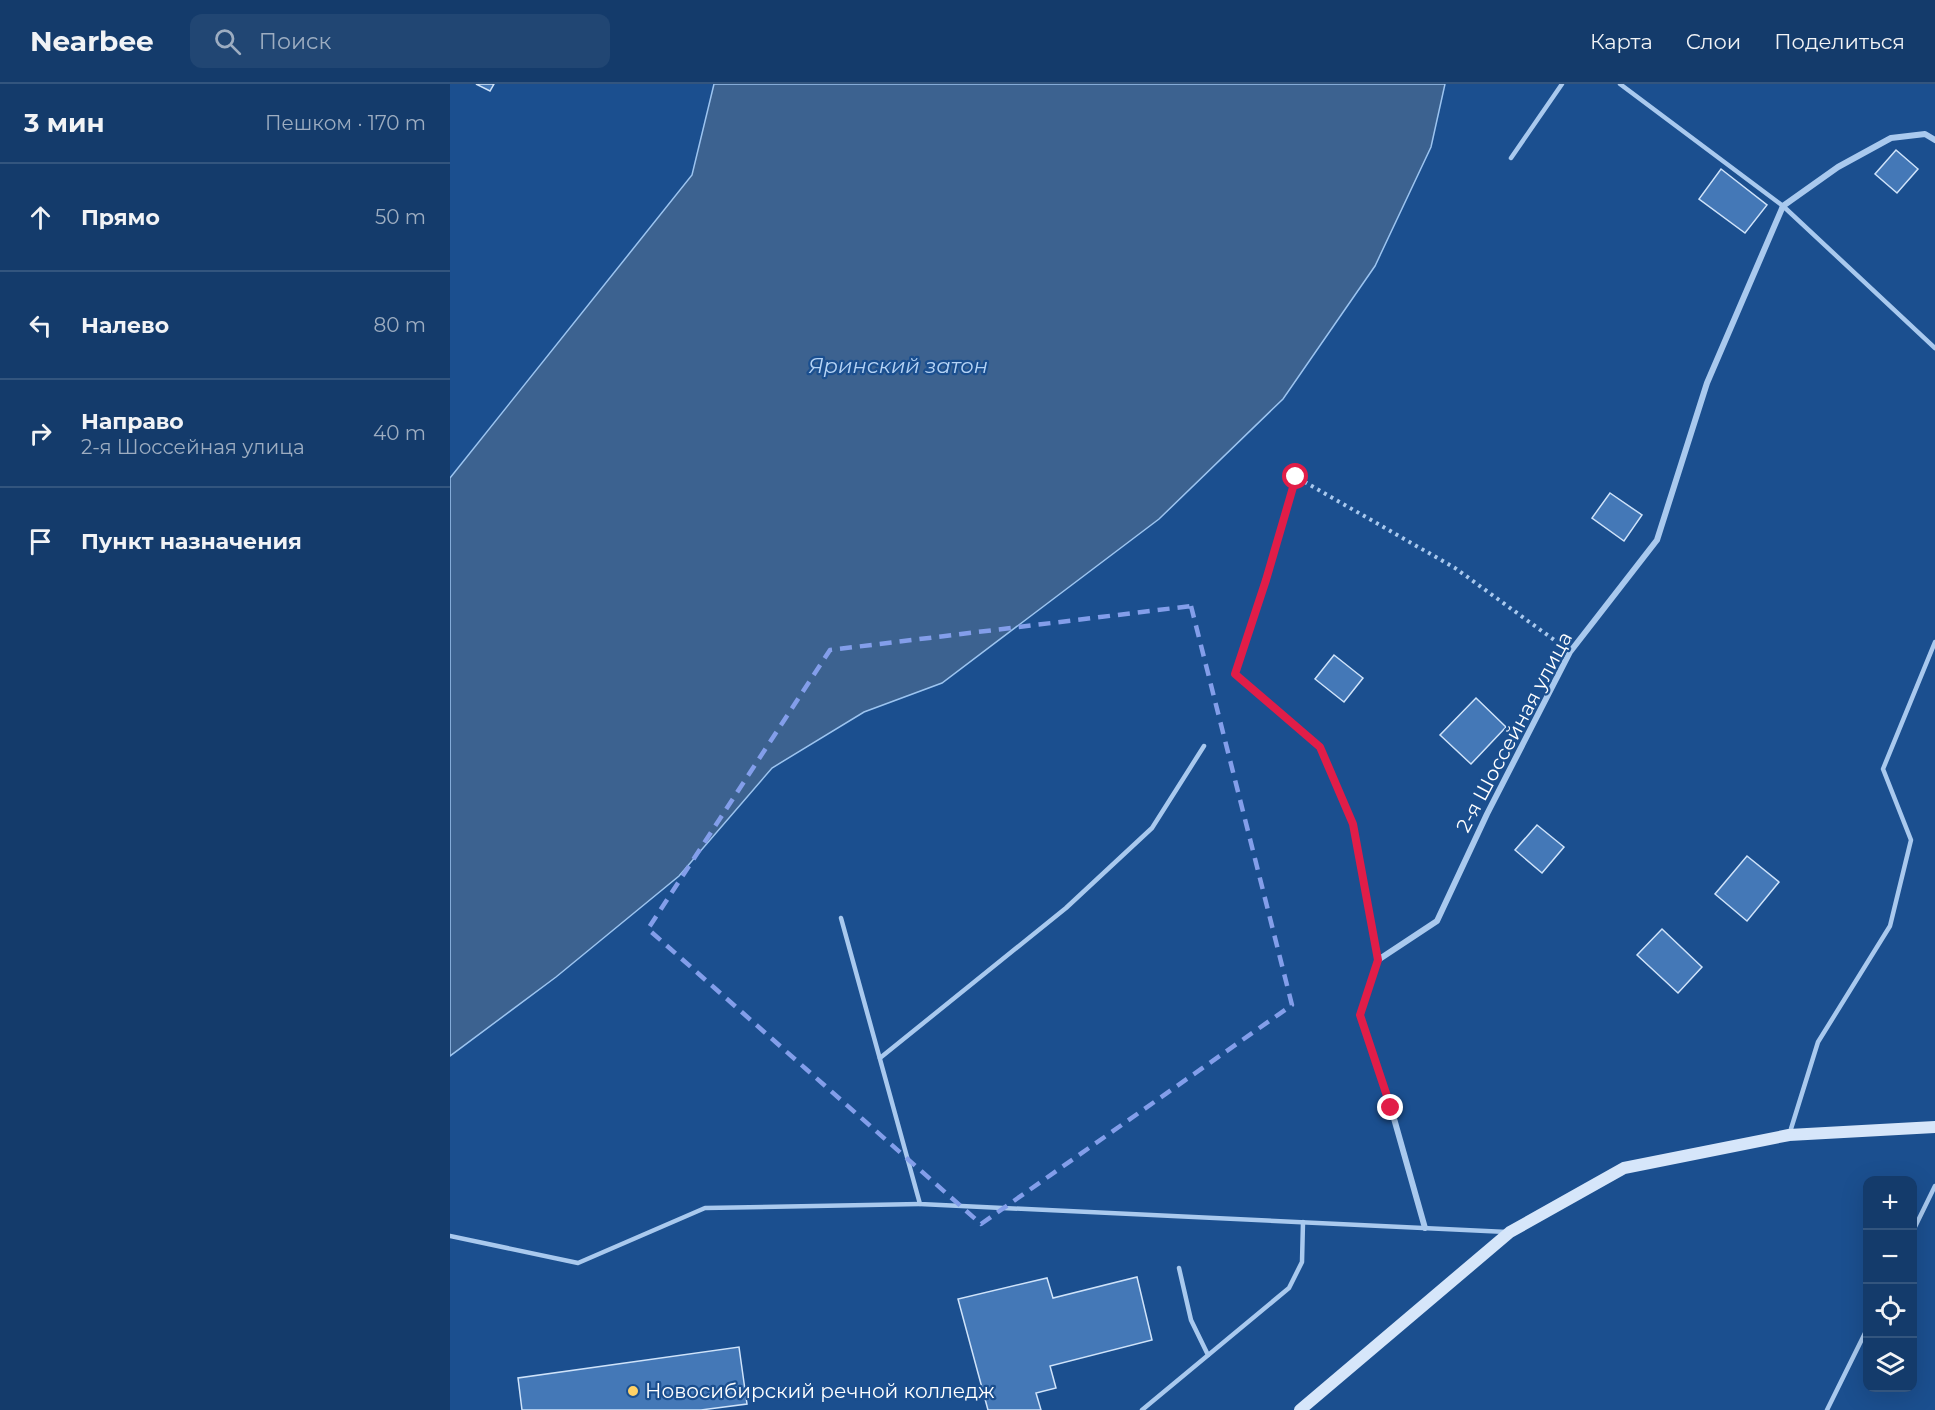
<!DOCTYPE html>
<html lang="ru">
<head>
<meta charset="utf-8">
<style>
	:root { --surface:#143b6b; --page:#214673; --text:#f1f3f6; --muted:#9dadc1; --line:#33557e }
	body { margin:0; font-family:Montserrat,sans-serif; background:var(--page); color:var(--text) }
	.controls { position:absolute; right:18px; bottom:18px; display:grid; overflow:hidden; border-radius:12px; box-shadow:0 6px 24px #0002 }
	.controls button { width:54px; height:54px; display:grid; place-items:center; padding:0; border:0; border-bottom:2px solid var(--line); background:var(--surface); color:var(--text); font:30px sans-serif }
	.stop { position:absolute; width:18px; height:18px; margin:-14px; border:4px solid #e11d48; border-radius:50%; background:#fff }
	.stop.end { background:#e11d48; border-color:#fff; box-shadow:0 2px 6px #0008 }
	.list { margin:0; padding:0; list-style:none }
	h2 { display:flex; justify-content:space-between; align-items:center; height:78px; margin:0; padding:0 24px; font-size:26px }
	h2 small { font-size:20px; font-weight:400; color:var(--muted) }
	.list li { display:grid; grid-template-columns:39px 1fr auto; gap:18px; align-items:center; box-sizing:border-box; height:108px; padding:0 24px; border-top:2px solid var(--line) }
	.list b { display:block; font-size:22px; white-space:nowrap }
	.list p { margin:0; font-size:20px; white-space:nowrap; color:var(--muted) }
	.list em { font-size:20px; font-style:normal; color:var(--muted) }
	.icon { flex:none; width:33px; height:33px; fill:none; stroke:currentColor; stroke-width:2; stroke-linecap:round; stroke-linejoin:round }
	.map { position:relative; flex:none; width:1485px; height:1326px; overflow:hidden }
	header { display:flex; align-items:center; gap:36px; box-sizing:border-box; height:84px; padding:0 30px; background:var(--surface); border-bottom:2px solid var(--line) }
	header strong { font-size:28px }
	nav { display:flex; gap:33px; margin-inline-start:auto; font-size:21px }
	.search { width:420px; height:54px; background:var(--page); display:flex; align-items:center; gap:15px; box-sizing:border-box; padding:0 21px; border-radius:12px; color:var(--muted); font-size:22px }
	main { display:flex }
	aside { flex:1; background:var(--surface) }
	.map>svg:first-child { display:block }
	.water { fill:#3c6290; stroke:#9cc4f0; stroke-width:1.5 }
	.building { fill:#4478b7; stroke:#cfe3fa; stroke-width:1.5 }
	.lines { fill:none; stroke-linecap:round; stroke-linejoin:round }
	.path { stroke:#a9c9ee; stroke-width:4; stroke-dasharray:3 4.5; stroke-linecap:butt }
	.lane { stroke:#a9c9ee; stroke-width:4.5 }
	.street { stroke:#a9c9ee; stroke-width:6 }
	.secondary { stroke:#d6e6fa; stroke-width:12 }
	.route { stroke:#e11d48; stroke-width:8 }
	.marked { fill:none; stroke:#839eea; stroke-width:4.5; stroke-dasharray:12 8; stroke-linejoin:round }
	.poi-dot { fill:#ffd166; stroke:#1b4f8f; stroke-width:2 }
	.labels { text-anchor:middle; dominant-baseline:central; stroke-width:4.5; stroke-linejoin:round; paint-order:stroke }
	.street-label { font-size:20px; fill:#fff; stroke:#1b4f8f }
	.poi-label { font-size:20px; fill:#fff; stroke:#1b4f8f; text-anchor:start }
	.water-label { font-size:21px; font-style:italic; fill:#b5d3f5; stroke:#1b4f8f }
</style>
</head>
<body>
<header>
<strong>Nearbee</strong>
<div class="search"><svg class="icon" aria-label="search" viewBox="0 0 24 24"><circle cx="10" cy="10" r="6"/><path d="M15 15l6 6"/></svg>Поиск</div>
<nav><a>Карта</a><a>Слои</a><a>Поделиться</a></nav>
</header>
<main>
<aside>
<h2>3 мин<small>Пешком · 170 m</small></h2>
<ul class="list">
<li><svg class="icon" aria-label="ahead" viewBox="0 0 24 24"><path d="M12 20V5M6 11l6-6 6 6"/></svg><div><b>Прямо</b></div><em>50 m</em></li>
<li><svg class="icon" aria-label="left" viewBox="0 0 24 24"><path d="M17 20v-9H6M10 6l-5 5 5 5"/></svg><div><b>Налево</b></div><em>80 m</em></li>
<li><svg class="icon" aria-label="right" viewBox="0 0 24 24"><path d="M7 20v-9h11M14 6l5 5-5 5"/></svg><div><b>Направо</b><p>2-я Шоссейная улица</p></div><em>40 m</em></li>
<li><svg class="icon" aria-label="arrive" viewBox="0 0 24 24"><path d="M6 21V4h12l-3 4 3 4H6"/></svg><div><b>Пункт назначения</b></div></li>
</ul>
</aside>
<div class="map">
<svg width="1485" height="1326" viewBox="0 0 1485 1326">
	<rect width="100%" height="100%" fill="#1b4f8f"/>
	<path class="water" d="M264 0H995L981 63 925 182 833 315 709 435 492 599 414 628 322 684 229 792 106 893 0 972V394L242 91Z"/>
	<g class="building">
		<path d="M26 0H44L40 7Z"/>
		<path d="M1446 66 1468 85 1447 109 1425 90Z"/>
		<path d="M1271 85 1317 121 1295 149 1249 115Z"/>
		<path d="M1160 409 1192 431 1174 457 1142 434Z"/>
		<path d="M884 571 913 594 894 618 865 595Z"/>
		<path d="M1026 614 1056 643 1021 680 990 651Z"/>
		<path d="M1087 741 1114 763 1092 789 1065 766Z"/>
		<path d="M1297 772 1329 798 1297 837 1265 810Z"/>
		<path d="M1212 845 1252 883 1228 909 1187 871Z"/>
		<path d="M687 1193 702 1256 600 1282 606 1304 586 1309 591 1326H538L508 1215 597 1194 603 1214Z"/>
		<path d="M289 1263 297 1320 251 1326H72L68 1294Z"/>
	</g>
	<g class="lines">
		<path class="path" d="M925 859 903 740 870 663 785 589 816 496 846 393 1005 484 1107 558"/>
		<g class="lane">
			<path d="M1170 0 1333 122 1485 264"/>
			<path d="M1061 74 1112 0"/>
			<path d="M391 834 470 1120 1057 1148"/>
			<path d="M430 974 616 824 702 744 754 662"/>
			<path d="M1340 1048 1368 958 1440 842 1461 756 1433 685 1485 558"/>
			<path d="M1462 1149 1485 1102"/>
			<path d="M0 1152 128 1179 255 1124 470 1120"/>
			<path d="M729 1184 741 1236 758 1271"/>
			<path d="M692 1326 839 1204 852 1178 853 1138"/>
			<path d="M1377 1326 1418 1243"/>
		</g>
		<path class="street" d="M975 1144 941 1024 910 931 928 876 987 837 1037 730 1120 568 1207 456 1257 299 1333 122 1388 83 1441 54 1475 50 1485 56"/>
		<path class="secondary" d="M850 1326 1060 1148 1174 1084 1339 1051 1485 1043"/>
	</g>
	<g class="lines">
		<path class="route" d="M846 393 816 496 785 590 870 663 903 740 928 876 910 931 941 1024"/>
	</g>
	<path class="marked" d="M741 522 842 921 531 1140 198 845 380 566Z"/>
	<circle class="poi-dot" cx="183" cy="1307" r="6"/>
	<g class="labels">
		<g class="street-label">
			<text transform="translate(1064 648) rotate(-62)">2-я Шоссейная улица</text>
		</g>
		<g class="poi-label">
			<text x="195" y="1307">Новосибирский речной колледж</text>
		</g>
		<g class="water-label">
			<text x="448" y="281">Яринский затон</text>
		</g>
	</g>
</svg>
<div class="controls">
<button>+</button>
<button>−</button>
<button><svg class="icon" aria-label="locate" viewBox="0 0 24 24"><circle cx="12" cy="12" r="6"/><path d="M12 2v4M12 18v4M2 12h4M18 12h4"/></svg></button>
<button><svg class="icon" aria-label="layers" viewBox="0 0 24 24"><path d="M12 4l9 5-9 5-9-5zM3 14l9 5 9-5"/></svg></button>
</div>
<div class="stop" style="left:846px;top:393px"></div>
<div class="stop end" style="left:941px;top:1024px"></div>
</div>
</main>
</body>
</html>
